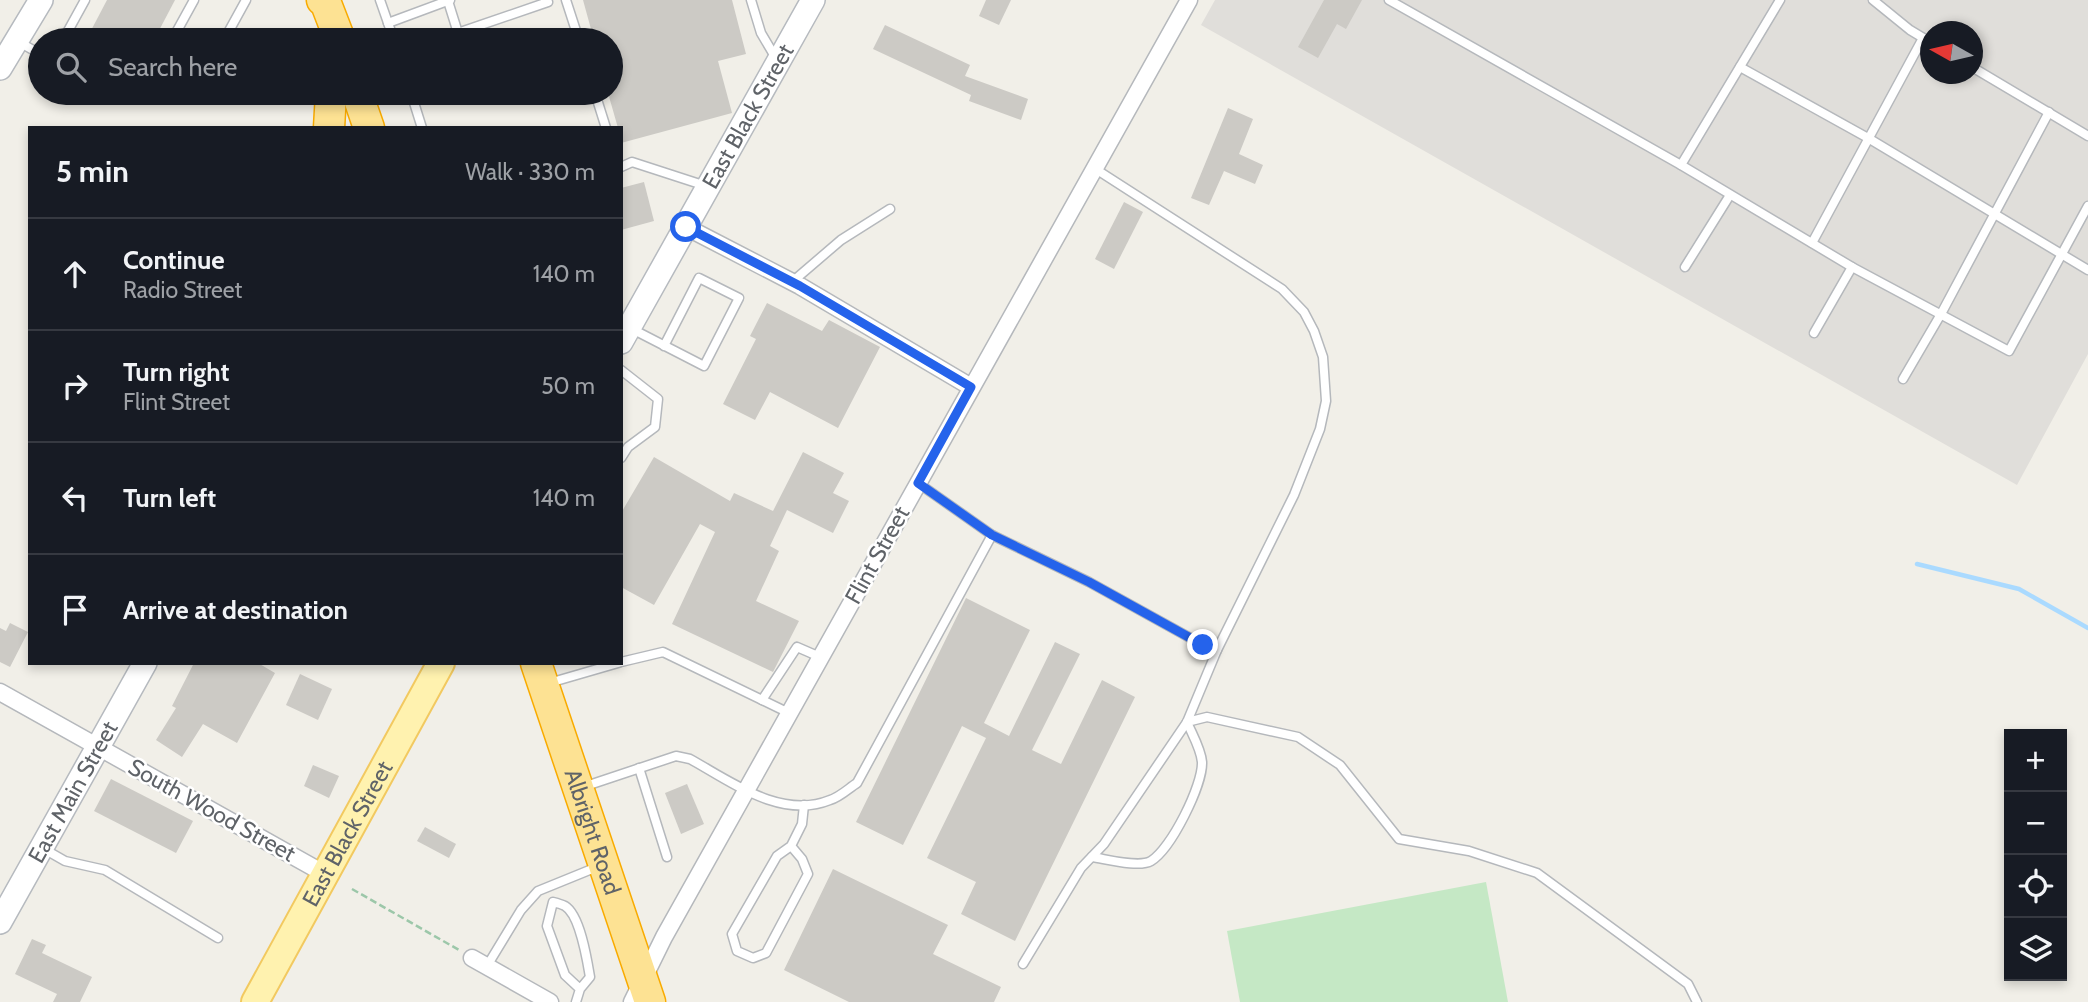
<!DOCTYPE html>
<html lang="en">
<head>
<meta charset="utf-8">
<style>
	:root { --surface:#171b24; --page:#242831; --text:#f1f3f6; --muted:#9ea1a6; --line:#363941 }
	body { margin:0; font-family:Cabin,sans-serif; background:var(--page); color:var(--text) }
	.controls { position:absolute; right:21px; bottom:21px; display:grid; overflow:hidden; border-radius:0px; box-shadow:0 4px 10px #0003 }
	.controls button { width:63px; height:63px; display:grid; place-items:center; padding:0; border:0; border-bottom:2px solid var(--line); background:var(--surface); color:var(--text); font:35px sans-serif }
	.compass { position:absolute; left:1920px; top:21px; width:63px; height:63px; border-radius:50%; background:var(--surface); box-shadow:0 4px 10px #0003; rotate:278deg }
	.stop { position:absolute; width:21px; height:21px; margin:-16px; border:5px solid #2563eb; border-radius:50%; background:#fff }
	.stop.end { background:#2563eb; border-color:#fff; box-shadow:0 2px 7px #0008 }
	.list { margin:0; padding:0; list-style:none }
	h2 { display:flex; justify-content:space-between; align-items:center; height:91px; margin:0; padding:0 28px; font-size:30px }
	h2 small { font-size:23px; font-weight:400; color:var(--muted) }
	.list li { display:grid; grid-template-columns:46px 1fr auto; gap:21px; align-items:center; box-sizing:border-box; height:112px; padding:0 28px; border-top:2px solid var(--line) }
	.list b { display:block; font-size:26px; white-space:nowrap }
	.list p { margin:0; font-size:23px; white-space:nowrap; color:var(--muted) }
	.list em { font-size:23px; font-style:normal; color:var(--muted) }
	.icon { flex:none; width:38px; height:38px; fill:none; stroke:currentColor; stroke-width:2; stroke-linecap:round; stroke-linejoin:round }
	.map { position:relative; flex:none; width:2088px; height:1002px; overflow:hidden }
	.search { position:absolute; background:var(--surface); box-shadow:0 4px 10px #0003; left:28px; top:28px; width:595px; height:77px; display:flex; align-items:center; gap:18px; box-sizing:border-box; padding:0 24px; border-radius:38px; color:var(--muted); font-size:26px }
	.panel { position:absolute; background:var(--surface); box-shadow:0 4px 10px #0003; left:28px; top:126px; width:595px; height:539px; border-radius:0px }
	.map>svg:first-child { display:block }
	.industrial { fill:#e0deda; fill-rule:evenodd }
	.green { fill:#c5e8c5 }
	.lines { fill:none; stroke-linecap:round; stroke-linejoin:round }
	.stream { stroke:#aadaff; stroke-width:4.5 }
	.building { fill:#cccac5 }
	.lane-casing { stroke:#b5b8bc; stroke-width:11 }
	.street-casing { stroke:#b5b8bc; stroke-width:19 }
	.secondary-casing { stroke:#b6babf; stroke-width:26 }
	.primary-casing { stroke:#f2c960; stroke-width:30 }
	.highway-casing { stroke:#f9ab00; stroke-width:33 }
	.path { stroke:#9cc7a9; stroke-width:2.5; stroke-dasharray:7 3.5; stroke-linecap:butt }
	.lane { stroke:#fff; stroke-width:8 }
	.street { stroke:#fff; stroke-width:16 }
	.secondary { stroke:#fff; stroke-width:23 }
	.primary { stroke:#fff2af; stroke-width:26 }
	.highway { stroke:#fde293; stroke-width:30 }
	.route { stroke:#2563eb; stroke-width:9 }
	.labels { text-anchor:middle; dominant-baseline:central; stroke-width:5; stroke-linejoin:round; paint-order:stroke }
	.street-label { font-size:23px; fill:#5f6368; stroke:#fff }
</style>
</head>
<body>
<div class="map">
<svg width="2088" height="1002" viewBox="0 0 2088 1002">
	<rect width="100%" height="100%" fill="#f1efe8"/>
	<path class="industrial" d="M1215 0H2088V354L2017 485 1201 25ZM1930 32H1972V74H1930Z"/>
	<path class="green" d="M1486 882 1508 1002H1240L1227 931Z"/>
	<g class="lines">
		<path class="stream" d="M1917 564 2019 589 2088 628"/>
	</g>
	<g class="building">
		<path d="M107 0H175L154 40H86Z"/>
		<path d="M583 0H732L746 54 718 61 732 113 621 143V128H618L608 93H611V40H594Z"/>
		<path d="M986 0H1011L999 25 979 16Z"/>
		<path d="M1324 0H1362L1346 29 1337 24 1318 58 1298 47Z"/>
		<path d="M885 25 970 65 965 76 1028 99 1021 120 969 101 971 95 873 49Z"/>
		<path d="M1228 108 1253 119 1239 154 1263 165 1255 184 1224 171 1209 205 1191 198Z"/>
		<path d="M644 182 654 221 621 230V188Z"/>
		<path d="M1124 202 1143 212 1114 269 1095 259Z"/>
		<path d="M767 303 822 331 829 320 880 347 838 428 770 392 755 420 723 404 756 339 750 336Z"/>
		<path d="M803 452 844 473 833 493 849 501 833 533 787 510 770 546 779 551 756 601 799 621 773 672 672 624 715 532 700 524 654 605 621 587V513L654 457 730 501 734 493 773 511Z"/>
		<path d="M966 598 1030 630 984 723 1009 736 1055 642 1080 654 1032 750 1061 764 1102 680 1135 697 1015 941 961 914 976 882 927 858 986 738 962 726 903 845 856 822Z"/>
		<path d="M10 623 28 632 10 667 0 662V628L6 631Z"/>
		<path d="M194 663H258L275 673 237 743 203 724 182 757 156 740 176 708 172 706Z"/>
		<path d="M300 674 332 689 318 720 286 705Z"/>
		<path d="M313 765 339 776 329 798 304 786Z"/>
		<path d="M111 779 193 821 176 853 94 811Z"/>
		<path d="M687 784 704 824 681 834 665 793Z"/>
		<path d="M425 827 456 844 449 858 417 841Z"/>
		<path d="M833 869 948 925 933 954 1001 987 994 1002H849L784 970Z"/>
		<path d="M32 939 46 945 42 953 92 977 80 1002H53L57 994 15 974Z"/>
	</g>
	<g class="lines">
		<defs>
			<g id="lane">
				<path d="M380 0 394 40"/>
				<path d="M566 0 579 40"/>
				<path d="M751 0 761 33 777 60"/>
				<path d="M1389 0 1681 165"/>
				<path d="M1780 0 1681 165 1852 267 2009 351 2088 206"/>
				<path d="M1873 0 1910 30 1930 42"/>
				<path d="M448 1 458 33"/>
				<path d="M388 23 450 0"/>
				<path d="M63 40 85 0"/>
				<path d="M172 40 194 0"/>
				<path d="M224 40 246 0"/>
				<path d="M437 40 548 2 547 0"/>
				<path d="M19 42 40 54"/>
				<path d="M1740 67 1868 138 2088 270"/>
				<path d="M1972 67 2088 136"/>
				<path d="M108 93 120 98 129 93"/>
				<path d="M411 93 422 128"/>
				<path d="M595 93 606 128"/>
				<path d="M621 167 632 162 706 186"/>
				<path d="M1812 243 1923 38"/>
				<path d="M1685 267 1730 195"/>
				<path d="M792 282 841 240 890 209"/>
				<path d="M632 329 704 366 739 298 699 278 664 346"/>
				<path d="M1814 333 1852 267"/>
				<path d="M621 370 658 399 655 427 628 447 621 458"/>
				<path d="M1903 379 1941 314 2049 112"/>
				<path d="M992 535 1089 582 1203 645 1217 650 1294 495 1320 429 1326 401 1323 357 1314 331 1304 312 1282 289 1094 168"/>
				<path d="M621 662 663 652 789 713"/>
				<path d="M549 683 618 663"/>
				<path d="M762 700 797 647 820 657"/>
				<path d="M639 768 667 857"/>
				<path d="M583 787 676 756 690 759C730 781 781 820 830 800 840 797 849 788 857 783L992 535 918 483"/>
				<path d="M791 846 802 859 808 874 766 953 753 958 737 951 732 934 777 856 791 846 802 824 804 805"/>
				<path d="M44 849 65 861 105 870 218 938"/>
				<path d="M1092 857C1106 859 1139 868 1151 861 1171 849 1203 785 1202 762 1201 749 1192 734 1187 722L1207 717 1298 737 1340 765 1399 839 1469 851 1537 873 1688 984 1697 1002"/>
				<path d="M1023 964 1081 868 1104 844 1187 722 1217 650"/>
				<path d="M487 966 521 910 538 891 597 867"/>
				<path d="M576 1002 580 989 590 977C587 959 580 915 565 906 561 904 557 903 553 902L547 926 565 975 580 989"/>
			</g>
			<g id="street">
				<path d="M686 227 800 286 971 387"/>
				<path d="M0 692 325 874"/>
				<path d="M472 958 550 1002"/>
				<path d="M632 1002 664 937 1189 0"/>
			</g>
			<g id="secondary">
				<path d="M0 68 41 0"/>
				<path id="s1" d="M621 342 813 0"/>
				<path id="s2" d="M0 922 145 663"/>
			</g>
			<g id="primary">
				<path id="s3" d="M255 1002 441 663"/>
			</g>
			<g id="highway">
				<path d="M322 0 325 1 340 40"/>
				<path d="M357 93 369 128"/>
				<path d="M329 128 331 93"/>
				<path id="s4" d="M536 663 650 1002"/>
			</g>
		</defs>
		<use href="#lane" class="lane-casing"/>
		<use href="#street" class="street-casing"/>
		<use href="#secondary" class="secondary-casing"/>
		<use href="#primary" class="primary-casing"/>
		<use href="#highway" class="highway-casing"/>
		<path class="path" d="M352 889 459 950"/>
		<use href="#lane" class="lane"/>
		<use href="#street" class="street"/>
		<use href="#secondary" class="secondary"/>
		<use href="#primary" class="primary"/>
		<use href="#highway" class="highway"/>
	</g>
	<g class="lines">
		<path class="route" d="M686 227 800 286 971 387 918 483 992 535 1089 582 1203 645"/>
	</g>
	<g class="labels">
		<g class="street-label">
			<text stroke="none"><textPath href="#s1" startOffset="259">East Black Street</textPath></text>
			<text transform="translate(877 555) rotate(-61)">Flint Street</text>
			<text stroke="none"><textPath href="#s2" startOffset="149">East Main Street</textPath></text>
			<text transform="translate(212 810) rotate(29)">South Wood Street</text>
			<text stroke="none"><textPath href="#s3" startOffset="192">East Black Street</textPath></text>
			<text stroke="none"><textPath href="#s4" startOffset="178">Albright Road</textPath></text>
		</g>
	</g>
</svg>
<div class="controls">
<button>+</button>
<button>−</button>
<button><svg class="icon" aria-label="locate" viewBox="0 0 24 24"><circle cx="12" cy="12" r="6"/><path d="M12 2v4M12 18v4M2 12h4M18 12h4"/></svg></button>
<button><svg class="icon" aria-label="layers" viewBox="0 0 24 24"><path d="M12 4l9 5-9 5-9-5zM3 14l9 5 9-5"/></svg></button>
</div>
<svg class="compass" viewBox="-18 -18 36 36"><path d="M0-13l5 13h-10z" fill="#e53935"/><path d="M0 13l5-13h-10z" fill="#9ea1a6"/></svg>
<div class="stop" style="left:686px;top:227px"></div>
<div class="stop end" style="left:1203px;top:645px"></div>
<div class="search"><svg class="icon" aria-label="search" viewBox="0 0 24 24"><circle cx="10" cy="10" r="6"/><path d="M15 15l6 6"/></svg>Search here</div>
<section class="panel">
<h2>5 min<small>Walk · 330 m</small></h2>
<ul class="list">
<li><svg class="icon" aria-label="ahead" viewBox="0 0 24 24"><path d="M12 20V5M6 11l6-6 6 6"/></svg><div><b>Continue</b><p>Radio Street</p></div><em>140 m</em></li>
<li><svg class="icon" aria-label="right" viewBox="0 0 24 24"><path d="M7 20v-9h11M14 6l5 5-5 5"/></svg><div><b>Turn right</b><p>Flint Street</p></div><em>50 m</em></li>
<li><svg class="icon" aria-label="left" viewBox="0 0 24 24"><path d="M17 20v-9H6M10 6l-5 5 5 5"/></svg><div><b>Turn left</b></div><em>140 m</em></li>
<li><svg class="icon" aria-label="arrive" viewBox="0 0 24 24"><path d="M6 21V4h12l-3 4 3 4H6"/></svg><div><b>Arrive at destination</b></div></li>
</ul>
</section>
</div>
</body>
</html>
